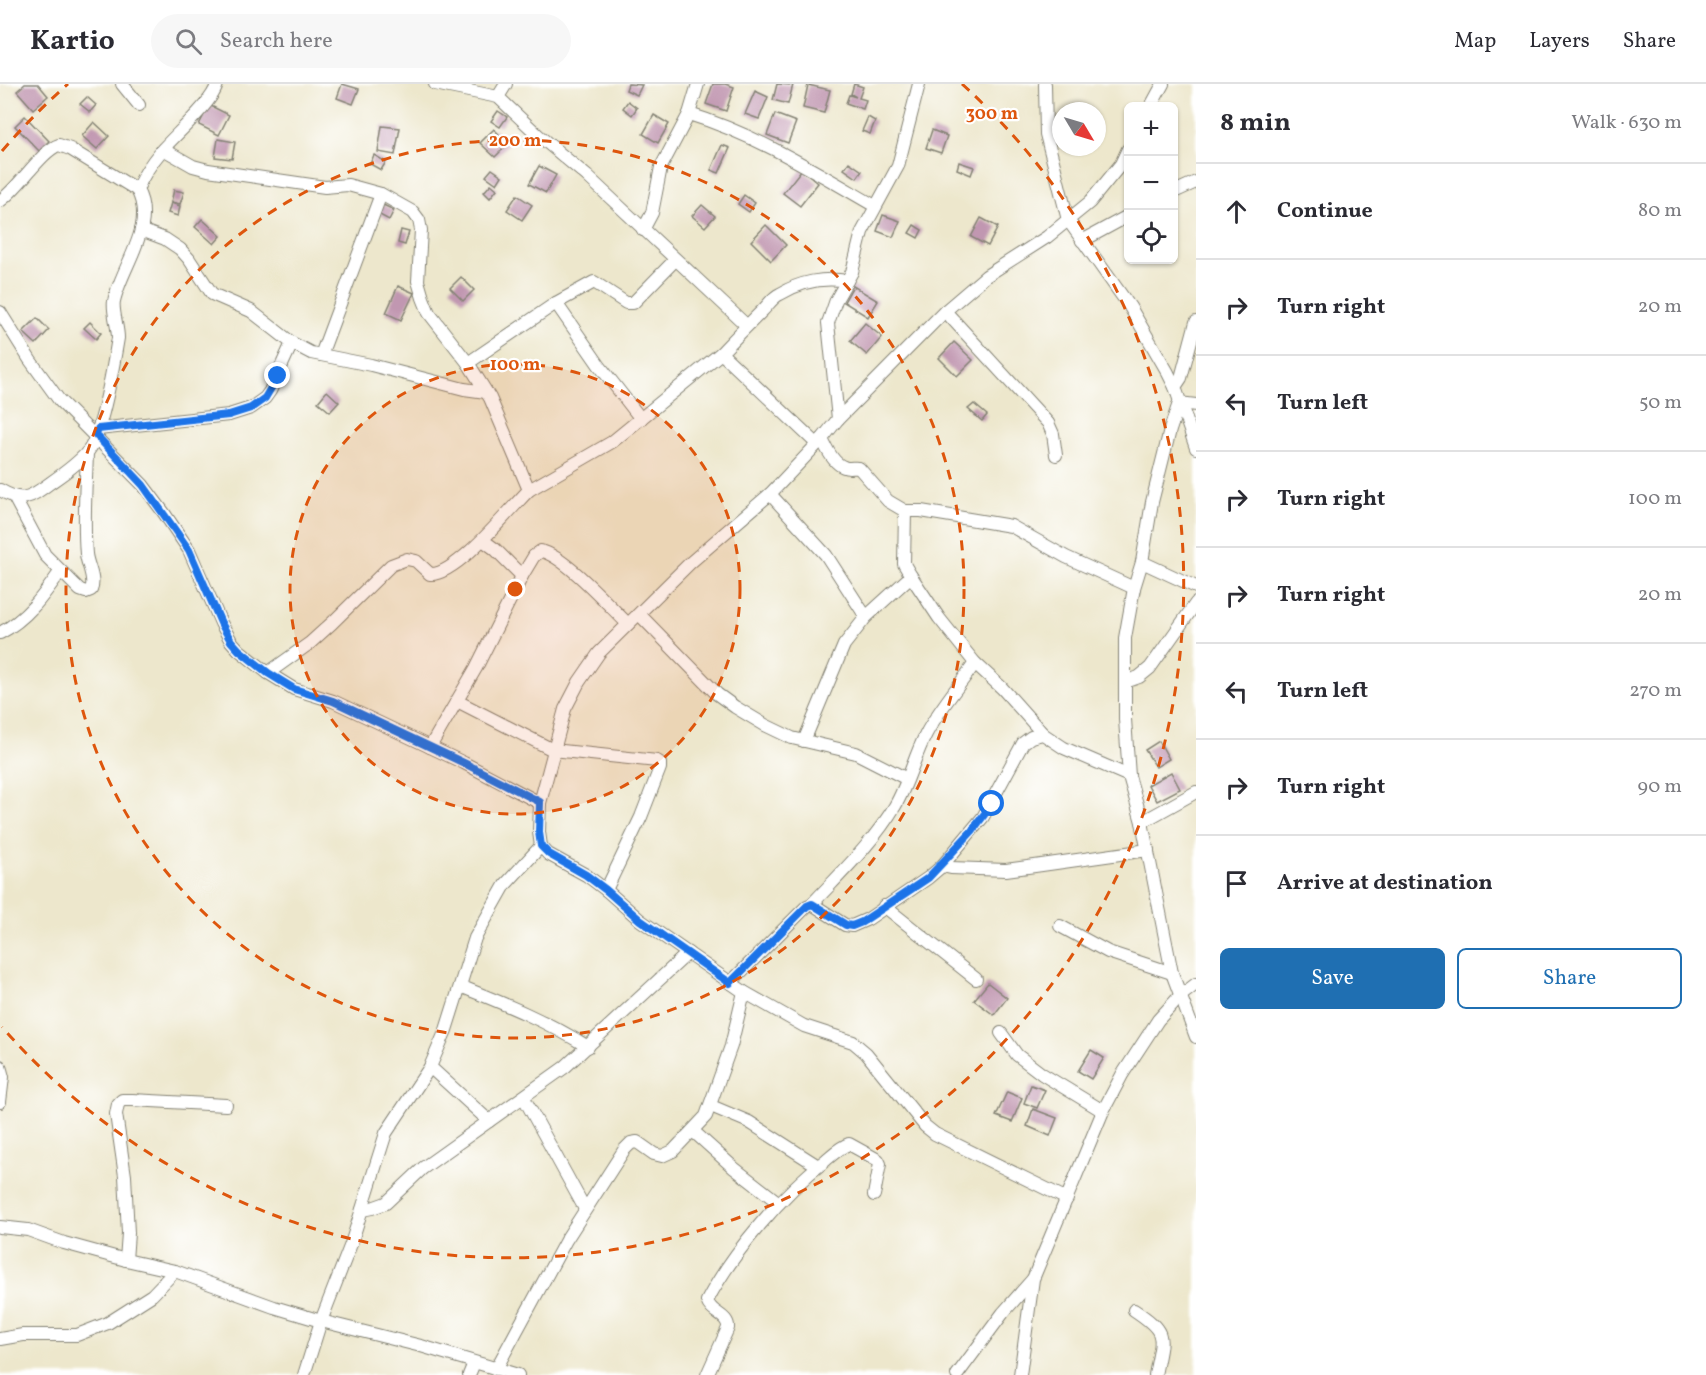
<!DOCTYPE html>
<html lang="en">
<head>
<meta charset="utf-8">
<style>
	:root { --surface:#fff; --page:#f7f7f7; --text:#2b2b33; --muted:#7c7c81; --line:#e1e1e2; --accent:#1f6fb2 }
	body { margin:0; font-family:Vollkorn,serif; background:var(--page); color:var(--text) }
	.controls { position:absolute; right:18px; top:18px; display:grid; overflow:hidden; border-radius:9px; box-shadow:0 2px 4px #0004 }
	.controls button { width:54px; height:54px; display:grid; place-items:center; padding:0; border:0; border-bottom:2px solid var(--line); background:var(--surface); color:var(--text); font:30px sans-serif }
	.compass { position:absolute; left:1052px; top:18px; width:54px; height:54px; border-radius:50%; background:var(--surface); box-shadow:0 2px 4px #0004; rotate:128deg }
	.stop { position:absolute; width:18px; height:18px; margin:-14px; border:4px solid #1a73e8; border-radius:50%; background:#fff }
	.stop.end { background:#1a73e8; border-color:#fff; box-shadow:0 2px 6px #0008 }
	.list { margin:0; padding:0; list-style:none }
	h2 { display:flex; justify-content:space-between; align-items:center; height:78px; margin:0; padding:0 24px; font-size:26px }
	h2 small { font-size:20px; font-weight:400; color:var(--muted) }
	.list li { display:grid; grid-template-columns:39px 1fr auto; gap:18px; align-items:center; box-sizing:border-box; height:96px; padding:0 24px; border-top:2px solid var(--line) }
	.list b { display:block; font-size:22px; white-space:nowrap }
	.list em { font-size:20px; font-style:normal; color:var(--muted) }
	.actions { display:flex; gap:12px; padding:18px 24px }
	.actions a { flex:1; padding:14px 0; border:2px solid var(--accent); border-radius:9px; text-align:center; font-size:21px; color:var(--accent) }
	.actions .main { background:var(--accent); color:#fff }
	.icon { flex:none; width:33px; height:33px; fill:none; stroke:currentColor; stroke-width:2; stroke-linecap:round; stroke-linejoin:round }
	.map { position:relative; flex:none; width:1196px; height:1291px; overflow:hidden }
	header { display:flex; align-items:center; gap:36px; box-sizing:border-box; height:84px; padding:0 30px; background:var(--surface); border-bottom:2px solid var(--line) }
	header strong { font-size:28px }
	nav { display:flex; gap:33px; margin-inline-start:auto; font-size:21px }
	.search { width:420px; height:54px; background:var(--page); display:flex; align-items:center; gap:15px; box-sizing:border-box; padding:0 21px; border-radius:33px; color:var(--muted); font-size:22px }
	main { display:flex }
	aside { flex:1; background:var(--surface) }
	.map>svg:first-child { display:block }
	.building { fill:#c197b1 }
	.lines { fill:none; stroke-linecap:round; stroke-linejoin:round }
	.minor-casing { stroke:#848274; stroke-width:14 }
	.minor { stroke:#fff; stroke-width:12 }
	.route { stroke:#1a73e8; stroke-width:8 }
	.ring { fill:none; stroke:#de560d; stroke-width:3; stroke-dasharray:10 8 }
	.centre { fill:#de560d; stroke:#fff; stroke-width:3 }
	.ring-label { font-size:18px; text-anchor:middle; font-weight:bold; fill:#de560d; stroke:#fff; stroke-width:4.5; stroke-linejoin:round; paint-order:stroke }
</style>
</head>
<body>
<header>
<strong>Kartio</strong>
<div class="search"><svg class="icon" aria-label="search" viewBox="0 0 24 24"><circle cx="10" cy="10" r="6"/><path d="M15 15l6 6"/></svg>Search here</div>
<nav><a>Map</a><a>Layers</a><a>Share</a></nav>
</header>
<main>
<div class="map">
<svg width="1196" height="1291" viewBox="0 0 1196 1291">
	<rect width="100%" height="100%" fill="#fff"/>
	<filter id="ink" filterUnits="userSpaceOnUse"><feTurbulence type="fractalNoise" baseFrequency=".0167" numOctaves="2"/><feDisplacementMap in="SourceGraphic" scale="12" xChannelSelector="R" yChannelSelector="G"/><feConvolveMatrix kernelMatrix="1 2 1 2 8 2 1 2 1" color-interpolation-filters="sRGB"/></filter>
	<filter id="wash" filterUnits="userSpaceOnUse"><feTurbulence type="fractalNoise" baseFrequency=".008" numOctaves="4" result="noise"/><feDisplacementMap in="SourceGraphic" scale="24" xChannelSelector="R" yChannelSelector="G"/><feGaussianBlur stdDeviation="1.35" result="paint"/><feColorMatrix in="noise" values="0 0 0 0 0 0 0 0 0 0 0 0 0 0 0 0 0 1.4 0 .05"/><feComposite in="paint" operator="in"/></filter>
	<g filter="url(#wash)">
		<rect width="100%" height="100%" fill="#ede7cc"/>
		<g id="blocks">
			<g class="building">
				<path d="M25 0H38L48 12 33 25 17 7Z"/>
				<path d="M342 0 359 5 353 20 337 14Z"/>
				<path d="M628 0 642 1 637 11 626 6Z"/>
				<path d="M713 0H725L734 3 726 27 706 20Z"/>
				<path d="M777 0 793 1 788 20 773 16Z"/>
				<path d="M854 0 863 3 859 14 866 16 863 25 846 19 849 11 856 13 851 10Z"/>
				<path d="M808 1 830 6 824 29 803 24Z"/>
				<path d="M755 7 768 13 759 35 745 30Z"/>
				<path d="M87 13 96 21 90 28 80 20Z"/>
				<path d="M628 17 637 24 632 31 623 24Z"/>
				<path d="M209 21 229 31 219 51 199 41Z"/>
				<path d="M498 27 507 33 500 43 491 37Z"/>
				<path d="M775 30 796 38 788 59 767 51Z"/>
				<path d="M654 31 669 40 658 59 643 50Z"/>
				<path d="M25 32 49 57 39 67 15 42Z"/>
				<path d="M868 33 875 37 870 50 862 47Z"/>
				<path d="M94 38 109 52 97 65 82 52Z"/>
				<path d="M382 42 400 44 395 71 378 68Z"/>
				<path d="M494 45 508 60 495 73 480 59Z"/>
				<path d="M932 46 947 52 941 69 926 64Z"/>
				<path d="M218 55 235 58 232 75 215 73Z"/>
				<path d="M722 61 730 64 719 89 711 86Z"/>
				<path d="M374 71 386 78 381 86 370 80Z"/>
				<path d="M849 78 862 87 857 94 844 85Z"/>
				<path d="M959 78 974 83 971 91 957 85Z"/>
				<path d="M539 82 556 91 546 109 529 100Z"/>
				<path d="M492 85 502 92 497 100 486 92Z"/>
				<path d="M802 85 818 99 800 122 783 109Z"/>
				<path d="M491 100 497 105 490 114 484 108Z"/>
				<path d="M174 106 184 108 180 120 171 118Z"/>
				<path d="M517 111 532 121 522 136 507 126Z"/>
				<path d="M744 111 755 119 749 128 738 120Z"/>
				<path d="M171 119 180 122 178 132 168 129Z"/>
				<path d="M381 120 394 126 389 136 376 129Z"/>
				<path d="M702 121 715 132 705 143 692 132Z"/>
				<path d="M883 131 900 137 893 153 877 147Z"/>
				<path d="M981 134 998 143 988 162 971 153Z"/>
				<path d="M202 135 221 152 214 160 195 143Z"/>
				<path d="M766 141 786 161 771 177 751 157Z"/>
				<path d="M914 141 922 146 918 154 909 149Z"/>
				<path d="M401 146 409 148 405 161 398 159Z"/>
				<path d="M461 193 474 206 463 217 450 204Z"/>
				<path d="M398 202 414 209 401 236 386 229Z"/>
				<path d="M853 202 878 217 868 233 844 218Z"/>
				<path d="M37 234 49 246 36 260 23 248Z"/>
				<path d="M90 238 101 249 96 255 84 244Z"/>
				<path d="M865 239 882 253 867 271 850 257Z"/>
				<path d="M954 258 973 276 957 292 939 274Z"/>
				<path d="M327 307 339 318 330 328 318 318Z"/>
				<path d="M974 320 987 331 982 337 968 325Z"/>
				<path d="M1159 657 1169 675 1156 683 1145 666Z"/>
				<path d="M1171 688 1180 705 1157 717 1148 701Z"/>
				<path d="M988 899 1007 914 994 931 974 916Z"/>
				<path d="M1091 966 1104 974 1091 995 1078 987Z"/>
				<path d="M1031 1001 1045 1006 1037 1024 1024 1019Z"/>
				<path d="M1007 1008 1022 1014 1012 1038 996 1032Z"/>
				<path d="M1033 1025 1057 1034 1050 1052 1027 1042Z"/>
			</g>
		</g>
	</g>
	<g filter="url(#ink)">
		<use href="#blocks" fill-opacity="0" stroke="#848274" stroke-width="1.5"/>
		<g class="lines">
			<defs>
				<g id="minor">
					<path d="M122 0 139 21"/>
					<path d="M435 0 498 13 538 51 587 92 746 241"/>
					<path d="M1045 0 1046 50 1068 136 1130 223 1167 287 1175 303 1196 364"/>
					<path d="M498 13 506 0"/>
					<path d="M1151 22 1163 0"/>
					<path d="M689 30 698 0"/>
					<path d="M163 65 193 82 208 86 325 103 348 101 381 110 413 128 419 136 421 146 418 197 423 214 429 229 468 279 490 314 529 406C510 425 456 492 430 490L416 477 407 475 391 481 332 539 310 559 268 589"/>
					<path d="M137 106C143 90 151 79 162 66 175 51 214 17 217 0"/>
					<path d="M1174 108 1196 98"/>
					<path d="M0 117C19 104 42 66 59 61L70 65 137 106C157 142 122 181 114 217 112 226 118 243 118 254 114 278 102 348 89 366 79 379 63 390 50 399 30 414 22 419 0 406"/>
					<path d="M141 146 165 155 180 165 189 175 212 210 251 227 292 259 311 269 371 281 464 305 486 308"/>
					<path d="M643 146 652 129 661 83 689 30C755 50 816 88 875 122"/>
					<path d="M1082 157 1128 132"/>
					<path d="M556 219 599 281 641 335"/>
					<path d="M945 227 1048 339 1053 350 1056 371"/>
					<path d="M0 228 30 276 59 316 143 401 164 429 189 466 221 539 231 557 239 566 268 589 294 605 333 617 464 679 540 719"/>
					<path d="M321 271 381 110"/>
					<path d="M468 279 556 219 594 198 626 219H633L675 176"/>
					<path d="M1175 303 1181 294 1196 238"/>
					<path d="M1196 321 1179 319 1170 346 1152 418 1142 478 1134 504 1125 554V635L1129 692 1142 738 1172 889 1196 953"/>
					<path d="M838 335 828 239 836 216 852 188 862 148 898 82 919 0"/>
					<path d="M98 345 229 331 251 324 265 314 270 307 292 259"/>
					<path d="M822 355C826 364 834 380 844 383 848 385 855 383 859 384L888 417 905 427"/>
					<path d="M817 360 721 269C735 254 749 240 763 226 769 220 773 213 780 210 800 198 824 193 847 197"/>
					<path d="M529 406 612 358 721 269"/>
					<path d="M770 410 826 471 866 533"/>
					<path d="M15 415 45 471 80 506 86 508 91 506C96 495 87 481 86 470 83 436 86 403 87 369"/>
					<path d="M484 457 495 465 522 492"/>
					<path d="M1142 478 1196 503"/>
					<path d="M639 530 717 610 735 623 765 641 792 654 856 669 907 695"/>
					<path d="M0 549C27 535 43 512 60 488"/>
					<path d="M1125 598 1139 593 1150 584 1196 519"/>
					<path d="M457 617 553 666 657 677 660 679V684L641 733 606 806"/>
					<path d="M1043 650 1002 604 975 579 939 534 911 492 904 480 905 427H921L1011 442 1066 473 1134 504"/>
					<path d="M804 657 844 561 866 533 911 492"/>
					<path d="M430 663 476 584 522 492 534 472 541 467C565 472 609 522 628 540"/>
					<path d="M1142 738 1196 708"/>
					<path d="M942 782 951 784 1006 786 1148 766"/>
					<path d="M812 820C841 789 873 759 895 722 908 700 914 673 926 650 939 625 959 602 975 579"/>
					<path d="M884 822 976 895"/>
					<path d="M1060 842 1108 868 1172 889"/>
					<path d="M730 899 807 822 812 820 845 841 852 842 868 835 928 794 942 782 983 733 1023 659 1031 653 1043 650 1064 664 1129 692"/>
					<path d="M460 902C505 920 547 937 588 963"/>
					<path d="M1001 949 1017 971 1042 990 1103 1027"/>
					<path d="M0 982 3 993 0 1018"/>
					<path d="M430 983 489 1037"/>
					<path d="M524 1014 585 1125"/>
					<path d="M711 1022 749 1038 818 1082"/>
					<path d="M693 1047 734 1084 779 1119"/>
					<path d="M1067 1115 935 1050 925 1042 866 969 853 958 804 942 744 908 640 836 606 806 586 791 548 770 541 762 539 748 540 719 565 625 579 598 599 569 690 479 770 410 822 355 838 335 945 227 986 192 1047 153 1090 118 1121 80 1128 65"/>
					<path d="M362 1126 372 1124 386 1119 423 1084 565 983 688 869"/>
					<path d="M0 1143 28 1146 64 1159 126 1176 175 1187 274 1223 321 1237 421 1262 518 1291"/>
					<path d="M126 1176 128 1149 125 1092 116 1030 118 1020 122 1016H132L226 1021"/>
					<path d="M1134 1226C1169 1249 1162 1253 1155 1291"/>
					<path d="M0 1255 23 1251H77L108 1239 152 1211 175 1187"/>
					<path d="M496 1285 566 1156 624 1066 631 1059 637 1058 654 1070 662 1072 673 1067 706 1032 731 962 744 908"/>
					<path d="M304 1291 321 1237 351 1160 386 1049 430 983 446 946 475 854 505 801 541 762"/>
					<path d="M469 1291 474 1279"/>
					<path d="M707 1291 728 1244C729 1231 711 1230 707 1217 732 1169 783 1109 826 1076 833 1070 840 1063 849 1060L878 1076 880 1080 874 1111"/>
					<path d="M957 1291 1003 1229 1032 1196"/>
					<path d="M1020 1291 1033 1195 1103 1027 1122 991 1158 936 1179 913 1196 900"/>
				</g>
			</defs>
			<use href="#minor" class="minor-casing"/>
			<use href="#minor" class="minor"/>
		</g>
	</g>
	<g class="lines" filter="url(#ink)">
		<path class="route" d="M278 292 265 314 251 324 229 331 98 345 96 351 143 401 189 466 221 539 231 557 239 566 268 589 294 605 333 617 464 679 540 718 539 748 541 762 549 770 586 791 606 806 640 836 730 899 807 822 812 820 846 841 852 842 862 838 928 794 972 747 992 720"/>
	</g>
	<circle cx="515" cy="505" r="225" fill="#de560d" fill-opacity=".12"/>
	<g class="ring">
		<circle cx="515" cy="505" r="225"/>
		<circle cx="515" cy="505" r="449"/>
		<path d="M2 67A674 674 0 0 1 68 0M962 0A674 674 0 1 1 2 943"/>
	</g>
	<circle cx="515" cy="505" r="9" class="centre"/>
	<g class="ring-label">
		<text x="992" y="35">300 m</text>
		<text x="515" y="62">200 m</text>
		<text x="515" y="286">100 m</text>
	</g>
</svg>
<div class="controls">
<button>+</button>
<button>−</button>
<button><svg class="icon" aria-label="locate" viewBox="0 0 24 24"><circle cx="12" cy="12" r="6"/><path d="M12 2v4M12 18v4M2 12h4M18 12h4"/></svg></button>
</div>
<svg class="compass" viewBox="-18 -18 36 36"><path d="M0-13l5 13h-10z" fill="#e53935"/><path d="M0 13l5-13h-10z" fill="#7c7c81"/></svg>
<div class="stop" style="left:992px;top:720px"></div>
<div class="stop end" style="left:278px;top:292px"></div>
</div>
<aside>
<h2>8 min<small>Walk · 630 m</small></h2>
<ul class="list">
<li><svg class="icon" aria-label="ahead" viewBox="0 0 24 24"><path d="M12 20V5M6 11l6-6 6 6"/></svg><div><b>Continue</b></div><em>80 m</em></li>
<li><svg class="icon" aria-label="right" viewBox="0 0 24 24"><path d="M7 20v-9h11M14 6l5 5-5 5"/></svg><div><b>Turn right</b></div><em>20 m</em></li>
<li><svg class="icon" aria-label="left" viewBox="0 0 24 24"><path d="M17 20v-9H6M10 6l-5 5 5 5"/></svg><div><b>Turn left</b></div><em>50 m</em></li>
<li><svg class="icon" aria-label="right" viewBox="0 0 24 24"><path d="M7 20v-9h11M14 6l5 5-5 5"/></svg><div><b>Turn right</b></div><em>100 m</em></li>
<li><svg class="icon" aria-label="right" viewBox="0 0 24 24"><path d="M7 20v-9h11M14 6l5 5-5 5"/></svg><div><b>Turn right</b></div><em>20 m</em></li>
<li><svg class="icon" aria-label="left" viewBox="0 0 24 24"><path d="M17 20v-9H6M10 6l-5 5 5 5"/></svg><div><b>Turn left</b></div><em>270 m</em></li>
<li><svg class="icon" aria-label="right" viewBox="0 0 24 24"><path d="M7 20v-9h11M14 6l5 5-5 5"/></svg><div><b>Turn right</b></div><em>90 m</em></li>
<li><svg class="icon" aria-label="arrive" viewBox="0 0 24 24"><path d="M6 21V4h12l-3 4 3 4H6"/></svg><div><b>Arrive at destination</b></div></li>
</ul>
<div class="actions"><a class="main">Save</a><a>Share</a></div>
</aside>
</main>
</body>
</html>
